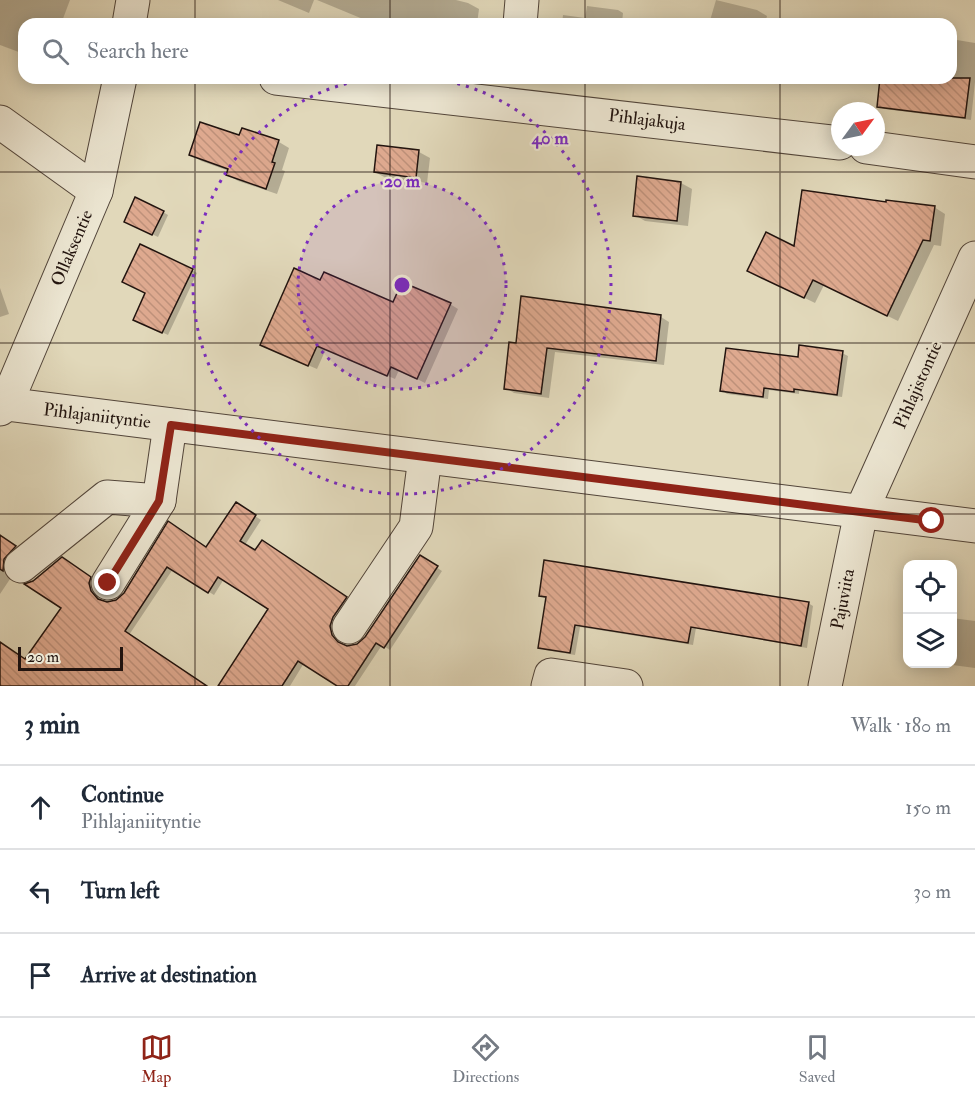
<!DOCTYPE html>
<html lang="en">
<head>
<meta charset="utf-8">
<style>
	:root { --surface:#fff; --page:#f6f6f7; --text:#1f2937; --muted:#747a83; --line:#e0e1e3; --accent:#8f2418 }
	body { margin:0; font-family:"IM FELL Double Pica",serif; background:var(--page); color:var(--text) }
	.controls { position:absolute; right:18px; bottom:18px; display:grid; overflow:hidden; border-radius:12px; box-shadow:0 3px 15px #0003 }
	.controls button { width:54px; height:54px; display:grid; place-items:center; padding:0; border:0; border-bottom:2px solid var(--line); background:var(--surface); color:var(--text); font:30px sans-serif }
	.compass { position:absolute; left:831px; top:102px; width:54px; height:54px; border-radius:50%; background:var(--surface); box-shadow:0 3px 15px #0003; rotate:57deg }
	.scale { position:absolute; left:18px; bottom:15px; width:105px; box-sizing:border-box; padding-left:6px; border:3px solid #22140f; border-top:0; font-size:16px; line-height:21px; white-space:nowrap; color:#22140f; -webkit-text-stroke:4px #ece6d2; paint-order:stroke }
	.stop { position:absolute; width:18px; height:18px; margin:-14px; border:4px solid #8f2418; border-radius:50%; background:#fff }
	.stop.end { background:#8f2418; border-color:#fff; box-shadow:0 2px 6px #0008 }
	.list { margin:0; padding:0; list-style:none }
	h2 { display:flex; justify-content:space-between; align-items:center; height:78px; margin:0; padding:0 24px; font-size:26px }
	h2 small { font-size:20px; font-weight:400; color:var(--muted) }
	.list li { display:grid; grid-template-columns:39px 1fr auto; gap:18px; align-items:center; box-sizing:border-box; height:84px; padding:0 24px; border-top:2px solid var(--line) }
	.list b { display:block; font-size:22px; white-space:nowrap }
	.list p { margin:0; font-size:20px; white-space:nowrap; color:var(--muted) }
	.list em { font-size:20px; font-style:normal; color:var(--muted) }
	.icon { flex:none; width:33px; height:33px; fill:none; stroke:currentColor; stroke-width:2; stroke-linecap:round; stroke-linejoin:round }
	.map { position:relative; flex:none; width:975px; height:686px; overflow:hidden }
	.search { position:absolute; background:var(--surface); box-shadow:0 3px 15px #0003; left:18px; right:18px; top:18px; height:66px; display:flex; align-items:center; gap:15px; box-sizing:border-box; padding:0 21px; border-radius:18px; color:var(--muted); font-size:22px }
	.sheet { height:330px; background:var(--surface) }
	nav { display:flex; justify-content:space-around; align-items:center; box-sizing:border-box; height:84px; border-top:2px solid var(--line); background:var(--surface); font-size:16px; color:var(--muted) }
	nav a { display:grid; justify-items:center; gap:3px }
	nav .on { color:var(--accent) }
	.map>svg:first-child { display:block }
	.shadow { fill:#0003 }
	.building { fill:url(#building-back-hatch); stroke:#22140f; stroke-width:1.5 }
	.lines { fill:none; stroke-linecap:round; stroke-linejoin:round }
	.minor-casing { stroke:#52453a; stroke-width:35 }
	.minor { stroke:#ece6d2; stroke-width:33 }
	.route { stroke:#8f2418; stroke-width:8 }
	.grid { fill:none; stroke:#22140f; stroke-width:1.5; stroke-opacity:0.55 }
	.ring { fill:none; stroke:#7b2cbf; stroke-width:3; stroke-dasharray:3 6 }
	.labels { text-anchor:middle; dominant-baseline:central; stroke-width:4.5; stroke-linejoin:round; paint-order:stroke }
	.street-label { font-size:18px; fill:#22140f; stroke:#ece6d2 }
	.centre { fill:#7b2cbf; stroke:#ece6d2; stroke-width:3 }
	.ring-label { font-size:18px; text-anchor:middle; font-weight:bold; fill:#7b2cbf; stroke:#ece6d2; stroke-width:4.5; stroke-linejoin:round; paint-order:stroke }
</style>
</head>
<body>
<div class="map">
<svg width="975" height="686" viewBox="0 0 975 686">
	<defs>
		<pattern id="building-back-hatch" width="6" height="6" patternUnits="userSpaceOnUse" patternTransform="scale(1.5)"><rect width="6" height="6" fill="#dea98f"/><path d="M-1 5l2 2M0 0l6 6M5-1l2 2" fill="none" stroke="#be917a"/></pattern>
	</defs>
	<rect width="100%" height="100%" fill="#e1d8ba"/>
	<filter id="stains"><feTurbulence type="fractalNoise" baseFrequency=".00333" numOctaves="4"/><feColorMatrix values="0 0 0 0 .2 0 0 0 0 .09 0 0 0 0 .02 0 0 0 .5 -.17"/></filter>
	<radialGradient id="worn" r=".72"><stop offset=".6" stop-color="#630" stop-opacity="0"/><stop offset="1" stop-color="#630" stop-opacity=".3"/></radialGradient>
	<g class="shadow">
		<path d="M0 0H70L61 24H24V54L0 45Z"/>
		<path d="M278 0H314L309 13Z"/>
		<path d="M317 0H456L468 3 479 9 477 24H375Z"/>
		<path d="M716 0 757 10 767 16 765 24H709Z"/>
		<path d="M587 6 618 10 623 13 622 23 632 24H562L563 15 585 18Z"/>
		<path d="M951 39 975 43V82L971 120 884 109 878 106 881 78H951Z"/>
		<path d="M243 129 279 142 289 148 282 170 285 171 277 194 238 181 228 175 229 171 201 161 191 154 240 137Z"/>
		<path d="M419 152 430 158 427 183 386 178 375 172Z"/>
		<path d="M638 178 681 183 692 189 688 226 645 221 635 215Z"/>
		<path d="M887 204 934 207 945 214 941 246 934 245 898 321 824 285 815 303 760 276 795 248Z"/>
		<path d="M163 212 168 215 158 237 131 224Z"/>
		<path d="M192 270 197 273 168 335 140 322Z"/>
		<path d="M321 282 394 304H450L458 309 425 383 399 370 395 379 326 349 317 369 270 349Z"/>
		<path d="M0 288 9 314 0 317Z"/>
		<path d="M661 317 669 322 664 365 555 352 549 398 514 393 506 388 517 344Z"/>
		<path d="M842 353 848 356 842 397 799 391V394L769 390 768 399 727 394 722 390 799 359Z"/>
		<path d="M237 504 261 520 245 545 256 552 268 546 351 601 335 630 337 639 342 645 347 647 357 645 366 638 421 557 442 571 390 650 382 645 355 686H340L304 663 290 686H220L270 609 224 579 214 595 173 569 129 635 198 681 194 686H0V655L26 661 63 607 68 562 96 581 94 587 97 596 102 601 107 603 117 601 125 594 169 524 207 549Z"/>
		<path d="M0 536 20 550 7 572 10 579 0 594Z"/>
		<path d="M540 596 808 603 813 606 807 648 696 628 693 645 580 627 575 655 545 650 539 647 547 599Z"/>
		<path d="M952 618 975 621V668L945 664H952Z"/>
	</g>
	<g class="building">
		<path d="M880 78H970L965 118 877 107Z"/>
		<path d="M200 122 239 135 242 128 279 140 272 162 275 163 266 189 226 175 228 169 189 155Z"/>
		<path d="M377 145 419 150 416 178 374 172Z"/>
		<path d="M637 176 681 182 677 221 633 216Z"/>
		<path d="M802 190 886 202V200L935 206 930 241 923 240 887 316 813 280 804 298 747 271 766 232 794 246Z"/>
		<path d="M135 197 164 211 152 235 124 222Z"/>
		<path d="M140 244 193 269 162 333 133 320 145 293 122 282Z"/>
		<path d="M294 268 320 280 324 272 393 302 402 282 451 303 417 379 391 367 387 376 317 346 308 366 260 345Z"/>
		<path d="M521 296 661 315 656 361 547 348 541 394 504 389 509 342 516 343Z"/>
		<path d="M799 345 843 351 837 395 794 389V392L764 388 763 397 720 391 726 348 798 357Z"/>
		<path d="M236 502 256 515 240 541 255 550 262 540 347 597 333 617 330 626 332 635 338 642 347 646 357 644 365 637 420 555 438 566 384 648 376 643 348 686H337L298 661 282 686H218L268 609 218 577 208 593 167 567 125 631 207 686H0V642L25 659 61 608 24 584 33 581 62 557 91 577 89 583 91 591 98 599 107 602 116 600 124 593 168 521 206 547Z"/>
		<path d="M0 535 16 546 4 559 3 571 0 569Z"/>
		<path d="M544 560 809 602 801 646 691 627 688 643 575 625 570 653 538 648 546 597 539 596Z"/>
	</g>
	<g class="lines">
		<defs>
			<g id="minor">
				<path d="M129 24 133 0"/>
				<path d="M520 24 522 0"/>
				<path d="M276 78 840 143"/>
				<path d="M0 122 96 191"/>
				<path d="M866 147 975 162"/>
				<path d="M6 404 975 526"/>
				<path d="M0 409 6 404 96 191 120 78"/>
				<path d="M21 566 107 497 159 501"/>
				<path d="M108 583 159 501 170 425"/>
				<path d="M349 627 416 527 425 457"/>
				<path d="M548 686 551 675 626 686"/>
				<path d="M825 686 861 512 975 258"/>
			</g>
		</defs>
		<use href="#minor" class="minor-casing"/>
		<use href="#minor" class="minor"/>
	</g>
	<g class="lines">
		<path class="route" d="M108 583 159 501 171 425 932 521"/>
	</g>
	<path class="grid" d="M195 0V24M390 0V24M585 0V24M780 0V24M195 78V686M390 78V686M585 78V686M780 78V686M0 172H975M0 343H975M0 514H975"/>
	<circle cx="402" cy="285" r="104" fill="#7b2cbf" fill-opacity=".12"/>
	<g class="ring">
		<circle cx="402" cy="285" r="104"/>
		<path d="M431 78A209 209 0 1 1 373 78"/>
	</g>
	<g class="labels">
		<g class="street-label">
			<text transform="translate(647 120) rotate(7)">Pihlajakuja</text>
			<text transform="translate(72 248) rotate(-67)">Ollaksentie</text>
			<text transform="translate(918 385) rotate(-66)">Pihlajistontie</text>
			<text transform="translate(97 416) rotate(7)">Pihlajaniityntie</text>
			<text transform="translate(843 599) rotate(-79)">Pajuviita</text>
		</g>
	</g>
	<circle cx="402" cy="285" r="9" class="centre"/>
	<g class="ring-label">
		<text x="550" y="144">40 m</text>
		<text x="402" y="187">20 m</text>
	</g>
	<rect width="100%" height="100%" filter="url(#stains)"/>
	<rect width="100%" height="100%" fill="url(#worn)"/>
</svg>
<div class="controls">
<button><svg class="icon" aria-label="locate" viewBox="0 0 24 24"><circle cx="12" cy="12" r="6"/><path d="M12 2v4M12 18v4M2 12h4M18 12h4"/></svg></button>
<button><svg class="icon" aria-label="layers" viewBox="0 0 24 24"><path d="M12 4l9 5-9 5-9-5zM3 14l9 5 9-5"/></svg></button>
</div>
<svg class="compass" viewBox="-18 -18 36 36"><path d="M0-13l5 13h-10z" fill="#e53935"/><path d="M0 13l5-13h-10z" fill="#747a83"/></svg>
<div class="scale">20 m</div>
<div class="stop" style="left:932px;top:521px"></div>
<div class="stop end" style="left:108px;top:583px"></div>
<div class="search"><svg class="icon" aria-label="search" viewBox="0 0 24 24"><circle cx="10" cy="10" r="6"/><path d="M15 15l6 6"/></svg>Search here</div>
</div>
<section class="sheet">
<h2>3 min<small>Walk · 180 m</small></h2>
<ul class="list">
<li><svg class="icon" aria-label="ahead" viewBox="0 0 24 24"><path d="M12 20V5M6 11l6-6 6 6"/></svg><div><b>Continue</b><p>Pihlajaniityntie</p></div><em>150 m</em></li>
<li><svg class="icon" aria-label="left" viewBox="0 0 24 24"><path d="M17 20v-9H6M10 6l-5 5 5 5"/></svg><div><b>Turn left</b></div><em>30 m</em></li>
<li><svg class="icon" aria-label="arrive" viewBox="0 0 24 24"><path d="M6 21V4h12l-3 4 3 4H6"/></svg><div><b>Arrive at destination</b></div></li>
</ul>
</section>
<nav>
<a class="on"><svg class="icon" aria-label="map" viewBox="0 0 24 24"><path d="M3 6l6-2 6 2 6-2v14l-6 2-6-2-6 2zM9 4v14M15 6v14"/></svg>Map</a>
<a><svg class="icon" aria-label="directions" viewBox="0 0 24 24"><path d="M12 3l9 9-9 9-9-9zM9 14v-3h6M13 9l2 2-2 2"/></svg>Directions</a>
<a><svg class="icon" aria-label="saved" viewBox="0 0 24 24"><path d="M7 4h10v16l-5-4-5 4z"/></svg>Saved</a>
</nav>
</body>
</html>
